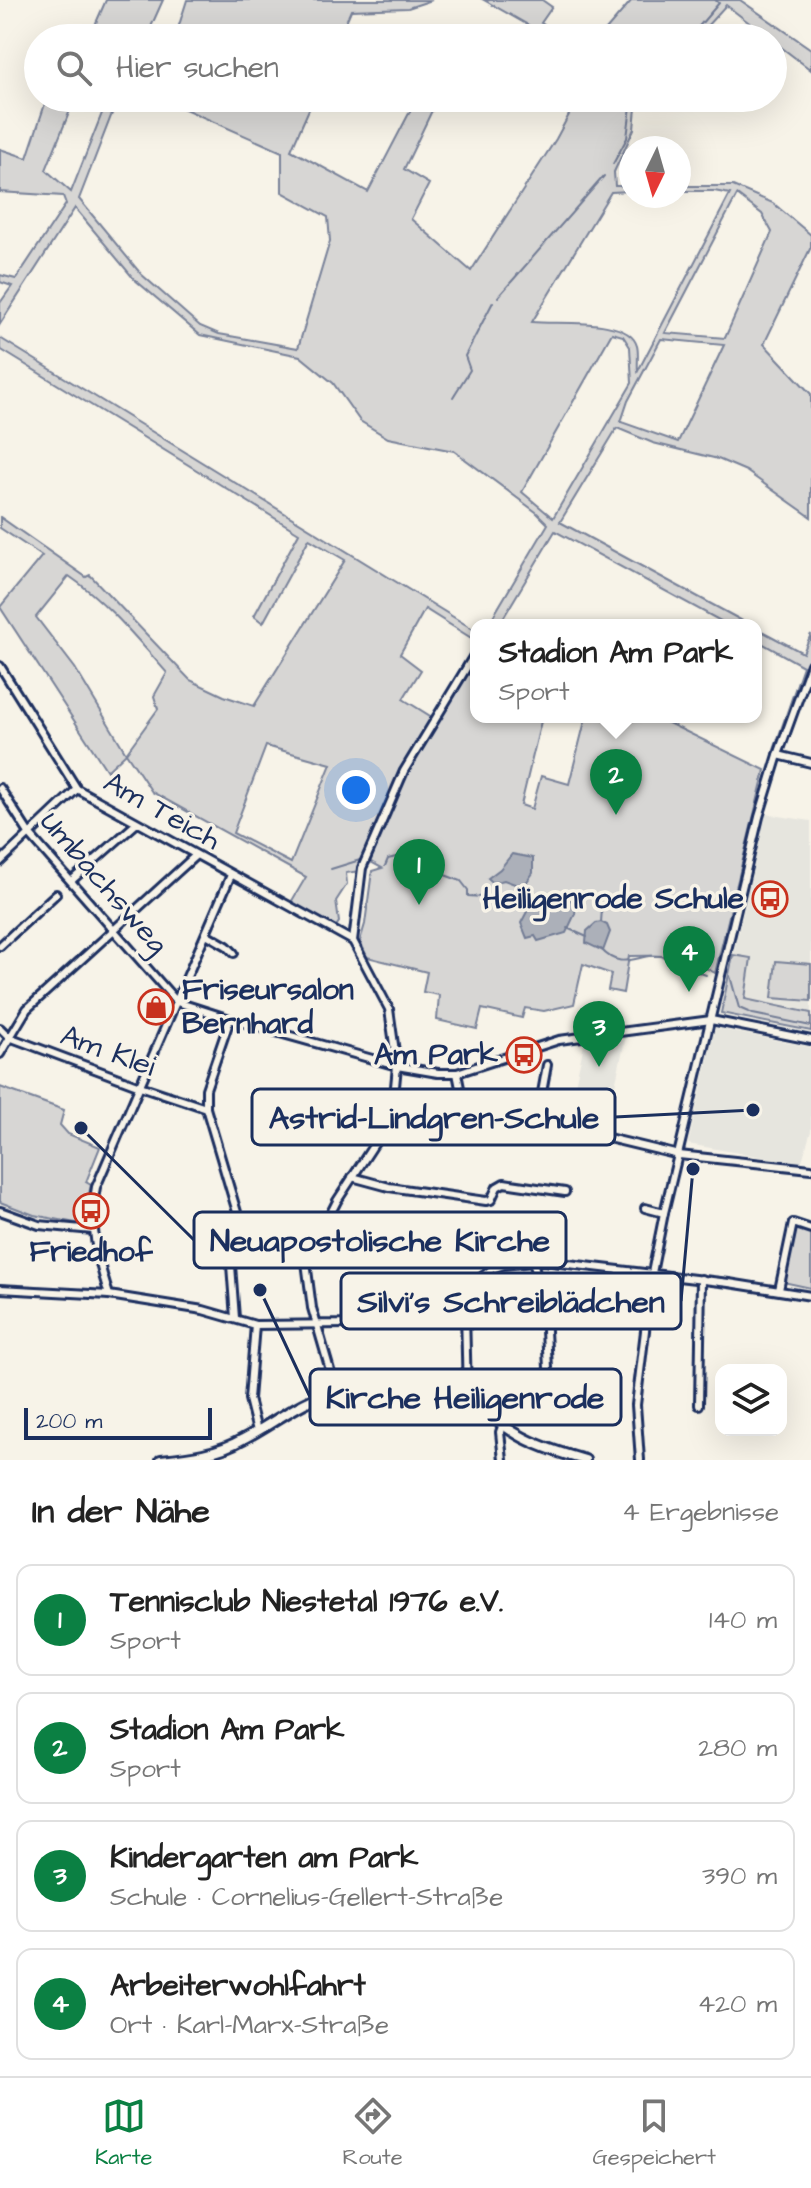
<!DOCTYPE html>
<html lang="de">
<head>
<meta charset="utf-8">
<style>
	:root { --surface:#fff; --page:#f2f2f2; --text:#222; --muted:#767676; --line:#e0e0e0; --accent:#0b8043 }
	body { margin:0; font-family:"Architects Daughter",sans-serif; background:var(--page); color:var(--text) }
	.controls { position:absolute; right:24px; bottom:24px; display:grid; overflow:hidden; border-radius:16px; box-shadow:0 8px 32px #0002 }
	.controls button { width:72px; height:72px; display:grid; place-items:center; padding:0; border:0; border-bottom:2px solid var(--line); background:var(--surface); color:var(--text); font:40px sans-serif }
	.compass { position:absolute; left:619px; top:136px; width:72px; height:72px; border-radius:50%; background:var(--surface); box-shadow:0 8px 32px #0002; rotate:185deg }
	.scale { position:absolute; left:24px; bottom:20px; width:188px; box-sizing:border-box; padding-left:8px; border:4px solid #1b2f5e; border-top:0; font-size:22px; line-height:28px; white-space:nowrap; color:#1b2f5e; -webkit-text-stroke:6px #f7f3e8; paint-order:stroke }
	.you { position:absolute; left:356px; top:790px; width:28px; height:28px; margin:-20px; border:6px solid #fff; border-radius:50%; background:#1a73e8; box-shadow:0 0 0 12px #1a73e833 }
	.badge { display:grid; place-items:center; width:52px; height:52px; border-radius:50%; background:var(--accent); color:#fff; font-size:26px; font-weight:700 }
	.pin { position:absolute; translate:-50% -66px; filter:drop-shadow(0 2px 4px #0008) }
	.pin::after { content:''; position:absolute; top:42px; width:28px; height:24px; background:inherit; clip-path:polygon(0 0,100% 0,50% 100%) }
	.popup { position:absolute; left:470px; top:619px; width:292px; height:104px; box-sizing:border-box; display:grid; place-content:center; border-radius:16px; background:var(--surface); filter:drop-shadow(0 2px 6px #0005); font-size:26px; white-space:nowrap; color:var(--muted) }
	.popup b { font-size:30px; color:var(--text) }
	.popup::after { content:''; position:absolute; left:50%; top:100%; margin-left:-16px; border:16px solid transparent; border-top-color:var(--surface) }
	.list { margin:0; padding:0; list-style:none }
	h2 { display:flex; justify-content:space-between; align-items:center; height:104px; margin:0; padding:0 32px; font-size:34px }
	h2 small { font-size:26px; font-weight:400; color:var(--muted) }
	.list li { display:grid; grid-template-columns:52px 1fr auto; gap:24px; align-items:center; box-sizing:border-box; height:112px; margin:0 16px 16px; padding:0 16px; border:2px solid var(--line); border-radius:16px }
	.list b { display:block; font-size:30px; white-space:nowrap }
	.list p { margin:0; font-size:26px; white-space:nowrap; color:var(--muted) }
	.list em { font-size:26px; font-style:normal; color:var(--muted) }
	.icon { flex:none; width:44px; height:44px; fill:none; stroke:currentColor; stroke-width:2; stroke-linecap:round; stroke-linejoin:round }
	.map { position:relative; flex:none; width:811px; height:1460px; overflow:hidden }
	.search { position:absolute; background:var(--surface); box-shadow:0 8px 32px #0002; left:24px; right:24px; top:24px; height:88px; display:flex; align-items:center; gap:20px; box-sizing:border-box; padding:0 28px; border-radius:44px; color:var(--muted); font-size:30px }
	.sheet { height:616px; background:var(--surface) }
	nav { display:flex; justify-content:space-around; align-items:center; box-sizing:border-box; height:112px; border-top:2px solid var(--line); background:var(--surface); font-size:22px; color:var(--muted) }
	nav a { display:grid; justify-items:center; gap:4px }
	nav .on { color:var(--accent) }
	.map>svg:first-child { display:block }
	.built { fill:#e6e5de }
	.green { fill:#d7d6d4; stroke:#798299; stroke-width:2; fill-rule:evenodd }
	.water { fill:#acb0b9; stroke:#727c95; stroke-width:2 }
	.lines { fill:none; stroke-linecap:round; stroke-linejoin:round }
	.stream { stroke:#727c95; stroke-width:2 }
	.minor-casing { stroke:#1b2f5e; stroke-width:12 }
	.secondary-casing { stroke:#1b2f5e; stroke-width:14 }
	.minor { stroke:#f7f3e8; stroke-width:6 }
	.secondary { stroke:#f7f3e8; stroke-width:8 }
	.labels { text-anchor:middle; dominant-baseline:central; stroke-width:7; stroke-linejoin:round; paint-order:stroke }
	.street-label { font-size:30px; fill:#1b2f5e; stroke:#f7f3e8 }
	.poi-label { font-size:30px; font-weight:bold; fill:#1b2f5e; stroke:#f7f3e8; text-anchor:end }
	.leader { fill:none; stroke:#1b2f5e; stroke-width:3 }
	.callout-dot { fill:#1b2f5e; stroke:#f7f3e8; stroke-width:3 }
	.callout { fill:#f7f3e8; stroke:#1b2f5e; stroke-width:3 }
	.callout-label { font-size:32px; text-anchor:middle; font-weight:bold; fill:#1b2f5e }
</style>
</head>
<body>
<div class="map">
<svg width="811" height="1460" viewBox="0 0 811 1460">
	<rect width="100%" height="100%" fill="#f7f3e8"/>
	<filter id="ink" filterUnits="userSpaceOnUse"><feTurbulence type="fractalNoise" baseFrequency=".0125" numOctaves="2"/><feDisplacementMap in="SourceGraphic" scale="16" xChannelSelector="R" yChannelSelector="G"/><feConvolveMatrix kernelMatrix="1 2 1 2 8 2 1 2 1" color-interpolation-filters="sRGB"/></filter>
	<g filter="url(#ink)">
		<g class="built">
			<path d="M766 814 811 821V1013L745 999 751 958 733 955Z"/>
			<path d="M715 1028 811 1047V1131L801 1164 688 1144Z"/>
			<path d="M626 1036 611 1103 573 1094 585 1040Z"/>
		</g>
		<g class="green">
			<path d="M106 0H163L146 38H67L71 27 92 32Z"/>
			<path d="M187 0H432L408 8 351 10 339 38H175Z"/>
			<path d="M484 0H542L552 7 541 23 566 38H551Z"/>
			<path d="M632 0H740L811 49V70L773 41V38H769L726 5 696 38H599Z"/>
			<path d="M47 98H75L46 170 71 192 108 98H118L79 199 141 274 200 326 219 334 298 348 330 241 328 217 282 192V152L160 98H314L291 150 368 192 417 98H438L404 169 429 184 411 219 471 271 556 139 578 98H644L636 108 634 129 614 172 615 186H631V191L611 192 532 322C557 325 629 316 637 346 639 353 637 364 638 371L730 194 714 191H679V186H733L773 203 811 235V247L764 344 811 394V517L746 471 718 459 653 443 617 428 560 522 750 625H728L555 531 499 625H488L548 524 536 512 454 451 388 438 360 421 333 383 300 356 200 335 134 279 75 208 0 324V303L12 286 0 282V275L16 279 66 204 63 196 0 192V149L27 158ZM737 195 762 214 772 232 725 338 665 333ZM612 333 623 336 630 347 632 383 553 518 522 492ZM661 339 724 345 678 442 621 422 628 401Z"/>
			<path d="M0 338 476 631V641L425 609 400 654 421 670 403 699 432 717 476 646V717H542L521 805 532 809 541 776 569 784 586 717H656L765 770 715 973C684 954 665 955 629 956L623 993 608 990 611 974 583 964 574 1004 544 1011 525 1008 522 1018 482 1009 477 1029 437 1020 439 995 423 992 427 972 367 957 360 941 365 924 372 871 382 868 371 862 366 870 346 873 347 884 336 901 339 922 335 928 290 904 306 877 152 792 126 753 107 771 0 607 42 556 0 528V517L86 577 90 575 190 680 224 696 254 706 345 560 309 539 263 623 254 616 299 533 0 349ZM69 576C107 602 137 639 167 673L154 696 158 709 126 753 75 668 36 617ZM266 746 331 764 291 863 233 833Z"/>
			<path d="M756 628 803 653 811 634V655L778 751 774 750 803 666 756 640Z"/>
			<path d="M733 955 751 958 745 999 811 1013V1031L721 1013Z"/>
			<path d="M776 961 811 964V1001L772 998Z"/>
			<path d="M0 1087 64 1110 60 1125 68 1134 100 1147 86 1182 91 1185 86 1207V1225L34 1215 0 1202Z"/>
			<path d="M795 1227 811 1233V1288L783 1282Z"/>
		</g>
		<g class="water">
			<path d="M512 854 533 858V873L523 887 504 880 493 883 488 878 500 869Z"/>
			<path d="M559 897H566L576 904 575 914 566 933 538 941 535 936 527 938 521 923 530 906 545 909Z"/>
			<path d="M601 922 607 925 610 932 603 951 586 943 587 931 596 923Z"/>
		</g>
		<g class="lines">
			<g class="stream">
				<path d="M689 38 719 3 715 0"/>
				<path d="M613 164 627 138 631 106 638 98"/>
				<path d="M498 297 604 176"/>
				<path d="M453 397 470 370 465 356 493 302"/>
				<path d="M385 866 388 859 396 857 461 881 468 890V896L511 899 530 909"/>
				<path d="M331 869 360 860"/>
				<path d="M601 922 602 909 612 903"/>
				<path d="M567 928 587 937"/>
				<path d="M601 949C623 974 641 950 665 957 676 959 693 971 706 975"/>
				<path d="M730 976 739 1008 753 1014 811 1026"/>
			</g>
			<defs>
				<g id="minor">
					<path d="M0 666 77 789 353 941"/>
					<path d="M778 755 811 763"/>
					<path d="M0 788 30 835 177 1002 230 1019 397 1066 438 1073H457L559 1040 711 1020 811 1040"/>
					<path d="M0 862 77 789"/>
					<path d="M71 881 137 823"/>
					<path d="M206 934 227 946 234 953"/>
					<path d="M0 946 56 894"/>
					<path d="M230 1019 206 1089V1108L245 1239 263 1253 306 1262"/>
					<path d="M0 1028 9 1037 140 1086 206 1108"/>
					<path d="M0 1054 27 1009 196 855"/>
					<path d="M457 1073 462 1098 471 1105 679 1155 811 1169"/>
					<path d="M537 1120 547 1065"/>
					<path d="M352 1177 389 1187 486 1201 491 1200 497 1187 504 1183 565 1192"/>
					<path d="M645 1208 664 1213"/>
					<path d="M0 1211 39 1225 93 1230"/>
					<path d="M533 1260 545 1312 548 1368"/>
					<path d="M0 1289 109 1295 203 1310 255 1325 347 1324 465 1312"/>
					<path d="M779 1290 793 1223 811 1229"/>
					<path d="M109 1295C98 1260 88 1224 96 1187L231 875"/>
					<path d="M235 1318 230 1252 234 1244 245 1239"/>
					<path d="M255 1325 249 1399 257 1431"/>
					<path d="M336 1391 312 1308 306 1262 337 1201 386 1126 393 1107 397 1066 389 1009 353 941 362 868 404 771 476 652"/>
					<path d="M467 1396 465 1312 478 1280 492 1269 504 1265 543 1261 729 1283 811 1296"/>
					<path d="M699 1405 701 1279"/>
					<path d="M503 1424 500 1432 503 1460"/>
					<path d="M640 1460 636 1405 652 1273 664 1213 759 817 778 755 811 664"/>
				</g>
				<path id="secondary" d="M161 1460C190 1457 217 1454 243 1439 274 1423 301 1400 335 1391 361 1383 406 1383 433 1386 470 1391 487 1417 517 1434 537 1446 563 1454 585 1460"/>
			</defs>
			<use href="#minor" class="minor-casing"/>
			<use href="#secondary" class="secondary-casing"/>
			<use href="#minor" class="minor"/>
			<use href="#secondary" class="secondary"/>
		</g>
	</g>
	<defs>
		<symbol id="bus-ring" viewBox="-11 -11 22 22"><circle r="9.5" fill="#f7f3e8" stroke="#c8321e" stroke-width="1.5"/><path d="M-5-6H5V4H4V6H2V4H-2V6H-4V4H-5ZM-3.5-4V0h7V-4ZM-3.5 1.2v1.5H-2V1.2ZM2 1.2v1.5H3.5V1.2Z" fill="#c8321e"/></symbol>
		<symbol id="shop-ring" viewBox="-11 -11 22 22"><circle r="9.5" fill="#f7f3e8" stroke="#c8321e" stroke-width="1.5"/><path d="M-5-2.5h2.3a2.7 3.5 0 0 1 5.4 0H5L5.5 6h-11ZM-1.5-2.5h3a1.5 2.3 0 0 0-3 0Z" fill="#c8321e"/></symbol>
	</defs>
	<g fill-rule="evenodd">
		<use href="#bus-ring" x="750" y="879" width="40" height="40"/>
		<use href="#shop-ring" x="136" y="987" width="40" height="40"/>
		<use href="#bus-ring" x="504" y="1035" width="40" height="40"/>
		<use href="#bus-ring" x="71" y="1191" width="40" height="40"/>
	</g>
	<g class="labels">
		<g class="street-label">
			<text transform="translate(162 811) rotate(29)">Am Teich</text>
			<text transform="translate(104 883) rotate(49)">Umbachsweg</text>
			<text transform="translate(108 1051) rotate(20)">Am Klei</text>
		</g>
		<g class="poi-label">
			<text x="744" y="899">Heiligenrode Schule</text>
			<text x="182" y="990" text-anchor="start">Friseursalon<tspan x="182" dy="34">Bernhard</tspan></text>
			<text x="498" y="1055">Am Park</text>
			<text x="91" y="1252" text-anchor="middle">Friedhof</text>
		</g>
	</g>
	<path class="leader" d="M753 1110L615 1117M81 1128L194 1240M693 1169L681 1301M260 1290L310 1397"/>
	<g class="callout-dot">
		<circle cx="753" cy="1110" r="8"/>
		<circle cx="81" cy="1128" r="8"/>
		<circle cx="693" cy="1169" r="8"/>
		<circle cx="260" cy="1290" r="8"/>
	</g>
	<g class="callout">
		<rect x="252" y="1089" width="363" height="56" rx="8"/>
		<rect x="194" y="1212" width="372" height="56" rx="8"/>
		<rect x="341" y="1273" width="340" height="56" rx="8"/>
		<rect x="310" y="1369" width="311" height="56" rx="8"/>
	</g>
	<g class="callout-label">
		<text x="434" y="1128">Astrid-Lindgren-Schule</text>
		<text x="380" y="1251">Neuapostolische Kirche</text>
		<text x="511" y="1312">Silvi's Schreiblädchen</text>
		<text x="465" y="1408">Kirche Heiligenrode</text>
	</g>
</svg>
<div class="controls">
<button><svg class="icon" aria-label="layers" viewBox="0 0 24 24"><path d="M12 4l9 5-9 5-9-5zM3 14l9 5 9-5"/></svg></button>
</div>
<svg class="compass" viewBox="-18 -18 36 36"><path d="M0-13l5 13h-10z" fill="#e53935"/><path d="M0 13l5-13h-10z" fill="#767676"/></svg>
<div class="scale">200 m</div>
<div class="you"></div>
<div class="pin badge" style="left:419px;top:905px">1</div>
<div class="pin badge" style="left:616px;top:815px">2</div>
<div class="popup"><b>Stadion Am Park</b>Sport</div>
<div class="pin badge" style="left:599px;top:1067px">3</div>
<div class="pin badge" style="left:689px;top:992px">4</div>
<div class="search"><svg class="icon" aria-label="search" viewBox="0 0 24 24"><circle cx="10" cy="10" r="6"/><path d="M15 15l6 6"/></svg>Hier suchen</div>
</div>
<section class="sheet">
<h2>In der Nähe<small>4 Ergebnisse</small></h2>
<ul class="list">
<li><span class="badge">1</span><div><b>Tennisclub Niestetal 1976 e.V.</b><p>Sport</p></div><em>140 m</em></li>
<li><span class="badge">2</span><div><b>Stadion Am Park</b><p>Sport</p></div><em>280 m</em></li>
<li><span class="badge">3</span><div><b>Kindergarten am Park</b><p>Schule · Cornelius-Gellert-Straße</p></div><em>390 m</em></li>
<li><span class="badge">4</span><div><b>Arbeiterwohlfahrt</b><p>Ort · Karl-Marx-Straße</p></div><em>420 m</em></li>
</ul>
</section>
<nav>
<a class="on"><svg class="icon" aria-label="map" viewBox="0 0 24 24"><path d="M3 6l6-2 6 2 6-2v14l-6 2-6-2-6 2zM9 4v14M15 6v14"/></svg>Karte</a>
<a><svg class="icon" aria-label="directions" viewBox="0 0 24 24"><path d="M12 3l9 9-9 9-9-9zM9 14v-3h6M13 9l2 2-2 2"/></svg>Route</a>
<a><svg class="icon" aria-label="saved" viewBox="0 0 24 24"><path d="M7 4h10v16l-5-4-5 4z"/></svg>Gespeichert</a>
</nav>
</body>
</html>
